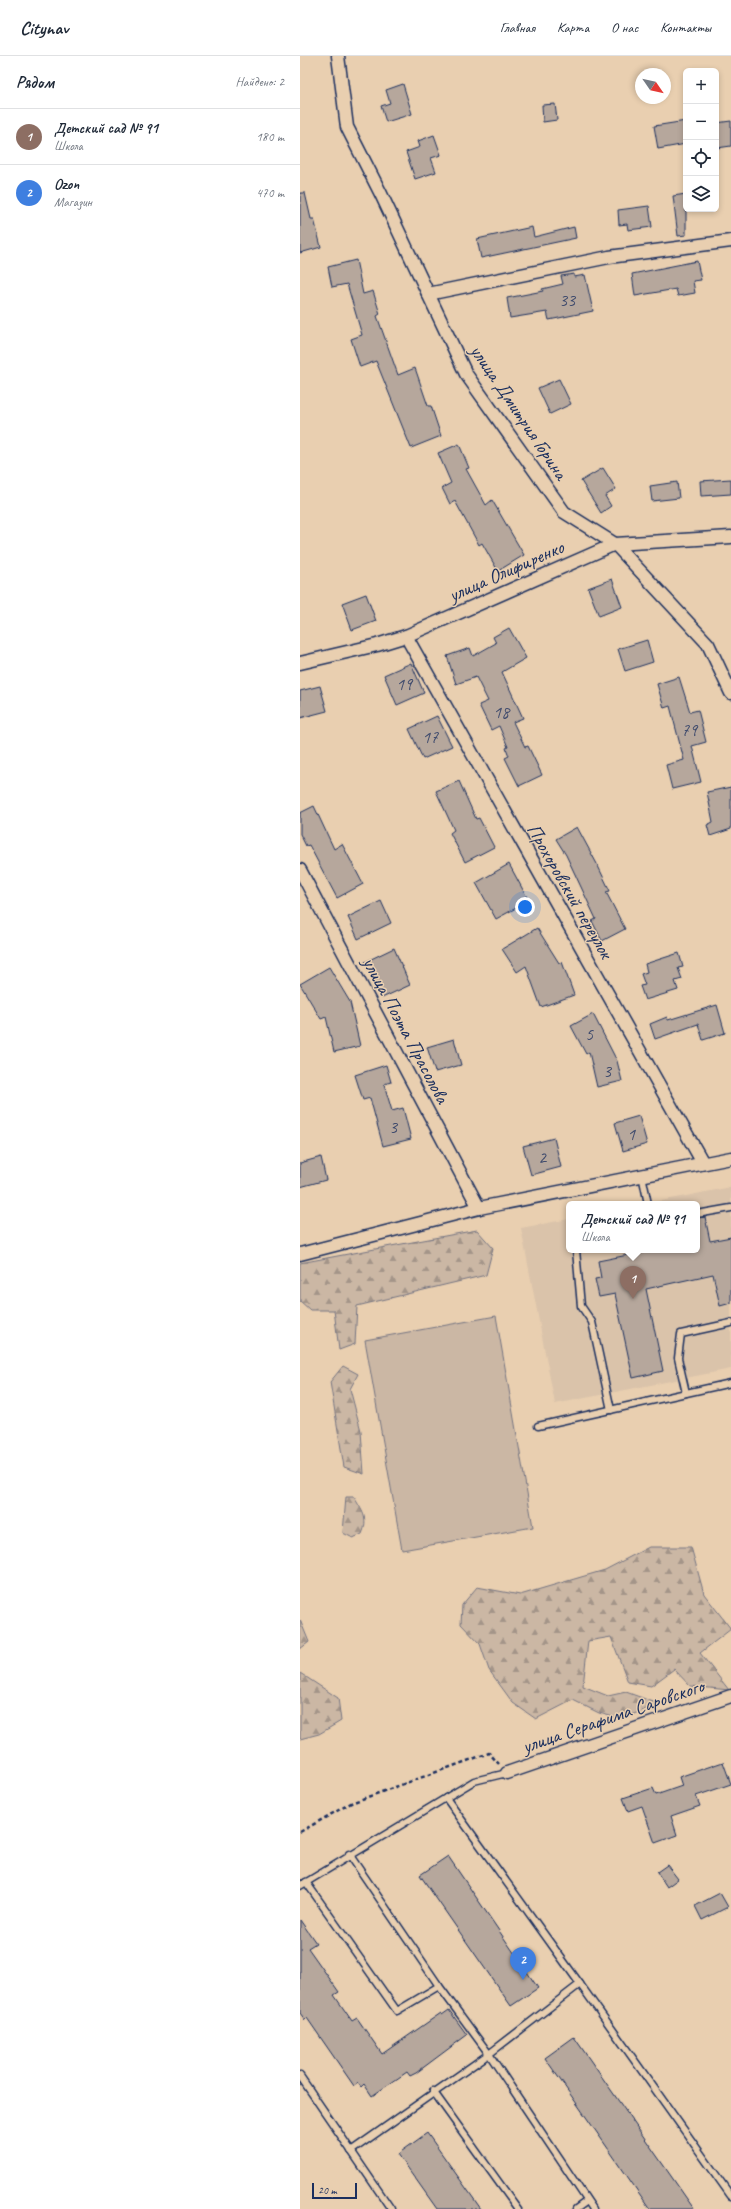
<!DOCTYPE html>
<html lang="ru">
<head>
<meta charset="utf-8">
<style>
	:root { --surface:#fff; --page:#f6f6f7; --text:#1f2937; --muted:#747a83; --line:#e0e1e3; --accent:#0b8043 }
	body { margin:0; font-family:Caveat,sans-serif; background:var(--page); color:var(--text) }
	.controls { position:absolute; right:12px; top:12px; display:grid; overflow:hidden; border-radius:6px; box-shadow:0 2px 6px #0003 }
	.controls button { width:36px; height:36px; display:grid; place-items:center; padding:0; border:0; border-bottom:1px solid var(--line); background:var(--surface); color:var(--text); font:20px sans-serif }
	.compass { position:absolute; left:335px; top:12px; width:36px; height:36px; border-radius:50%; background:var(--surface); box-shadow:0 2px 6px #0003; rotate:124deg }
	.scale { position:absolute; left:12px; bottom:10px; width:45px; box-sizing:border-box; padding-left:4px; border:2px solid #1b2f5e; border-top:0; font-size:11px; line-height:14px; white-space:nowrap; color:#1b2f5e; -webkit-text-stroke:3px #e9cfb0; paint-order:stroke }
	.you { position:absolute; left:225px; top:851px; width:14px; height:14px; margin:-10px; border:3px solid #fff; border-radius:50%; background:#1a73e8; box-shadow:0 0 0 6px #1a73e833 }
	.badge { display:grid; place-items:center; width:26px; height:26px; border-radius:50%; background:var(--accent); color:#fff; font-size:13px; font-weight:700 }
	.pin { position:absolute; translate:-50% -33px; filter:drop-shadow(0 1px 2px #0008) }
	.pin::after { content:''; position:absolute; top:21px; width:14px; height:12px; background:inherit; clip-path:polygon(0 0,100% 0,50% 100%) }
	.popup { position:absolute; left:266px; top:1145px; width:134px; height:52px; box-sizing:border-box; display:grid; place-content:center; border-radius:6px; background:var(--surface); filter:drop-shadow(0 1px 3px #0005); font-size:13px; white-space:nowrap; color:var(--muted) }
	.popup b { font-size:15px; color:var(--text) }
	.popup::after { content:''; position:absolute; left:50%; top:100%; margin-left:-8px; border:8px solid transparent; border-top-color:var(--surface) }
	.list { margin:0; padding:0; list-style:none }
	h2 { display:flex; justify-content:space-between; align-items:center; height:52px; margin:0; padding:0 16px; font-size:17px }
	h2 small { font-size:13px; font-weight:400; color:var(--muted) }
	.list li { display:grid; grid-template-columns:26px 1fr auto; gap:12px; align-items:center; box-sizing:border-box; height:56px; padding:0 16px; border-top:1px solid var(--line) }
	.list b { display:block; font-size:15px; white-space:nowrap }
	.list p { margin:0; font-size:13px; white-space:nowrap; color:var(--muted) }
	.list em { font-size:13px; font-style:normal; color:var(--muted) }
	.icon { flex:none; width:22px; height:22px; fill:none; stroke:currentColor; stroke-width:2; stroke-linecap:round; stroke-linejoin:round }
	.map { position:relative; flex:none; width:431px; height:2153px; overflow:hidden }
	header { display:flex; align-items:center; gap:24px; box-sizing:border-box; height:56px; padding:0 20px; background:var(--surface); border-bottom:1px solid var(--line) }
	header strong { font-size:19px }
	nav { display:flex; gap:22px; margin-inline-start:auto; font-size:14px }
	main { display:flex }
	aside { flex:1; background:var(--surface) }
	.map>svg:first-child { display:block }
	.built { fill:#dac3aa }
	.green { fill:#cbb7a4; stroke:#737381 }
	.forest { fill:url(#forest-firs); stroke:#737381 }
	.building { fill:#b6a79c; stroke:#1b2f5e }
	.lines { fill:none; stroke-linecap:round; stroke-linejoin:round }
	.lane-casing { stroke:#1b2f5e; stroke-width:9 }
	.street-casing { stroke:#1b2f5e; stroke-width:15 }
	.path { stroke:#1b2f5e; stroke-width:2.5; stroke-dasharray:4 3; stroke-linecap:butt }
	.lane { stroke:#e9cfb0; stroke-width:6 }
	.street { stroke:#e9cfb0; stroke-width:12 }
	.labels { text-anchor:middle; dominant-baseline:central; stroke-width:3; stroke-linejoin:round; paint-order:stroke }
	.number-label { font-size:18px; fill:#424d6e }
	.street-label { font-size:20px; fill:#1b2f5e; stroke:#e9cfb0 }
</style>
</head>
<body>
<header>
<strong>Citynav</strong>
<nav><a>Главная</a><a>Карта</a><a>О нас</a><a>Контакты</a></nav>
</header>
<main>
<aside>
<h2>Рядом<small>Найдено: 2</small></h2>
<ul class="list">
<li><span class="badge" style="background:#8d6e63">1</span><div><b>Детский сад № 91</b><p>Школа</p></div><em>180 m</em></li>
<li><span class="badge" style="background:#3f7fe0">2</span><div><b>Ozon</b><p>Магазин</p></div><em>470 m</em></li>
</ul>
</aside>
<div class="map">
<svg width="431" height="2153" viewBox="0 0 431 2153">
	<defs>
		<pattern id="forest-firs" width="22" height="20" patternUnits="userSpaceOnUse"><rect width="22" height="20" fill="#cbb7a4"/><path d="M5 1l3.5 6h-7zM16 11l3.5 6h-7z" fill="#a49589"/></pattern>
	</defs>
	<rect width="100%" height="100%" fill="#e9cfb0"/>
	<filter id="ink" filterUnits="userSpaceOnUse"><feTurbulence type="fractalNoise" baseFrequency=".025" numOctaves="2"/><feDisplacementMap in="SourceGraphic" scale="8" xChannelSelector="R" yChannelSelector="G"/><feConvolveMatrix kernelMatrix="1 2 1 2 8 2 1 2 1" color-interpolation-filters="sRGB"/></filter>
	<g filter="url(#ink)">
		<path class="built" d="M431 1131V1313L255 1348 221 1172 269 1163V1194H397V1148H346Z"/>
		<path class="green" d="M196 1260 233 1471 102 1494 65 1284Z"/>
		<g class="forest">
			<path d="M177 1174 193 1192 186 1219 57 1250 55 1288 39 1294 34 1254H10L0 1245V1207Z"/>
			<path d="M43 1310 58 1318 50 1333 61 1375 64 1418 44 1411 30 1326Z"/>
			<path d="M46 1441H54C62 1455 69 1462 62 1478L53 1482 43 1477Z"/>
			<path d="M349 1491H391L404 1538 431 1573 400 1597 429 1634 390 1630 374 1613 351 1630 328 1626 311 1581 288 1585 283 1630 308 1640 326 1636 359 1648 321 1663 299 1657 273 1644 236 1663 213 1647 189 1614 180 1588 161 1568 162 1549 177 1531 220 1539 305 1514Z"/>
			<path d="M0 1564 9 1586 0 1593Z"/>
			<path d="M0 1617 38 1642 41 1665 19 1678 0 1683Z"/>
		</g>
		<g class="building">
			<path d="M103 28 112 58 86 66 81 50 90 47 86 34Z"/>
			<path d="M255 48 257 64 243 66 242 49Z"/>
			<path d="M386 65V88L358 93 354 70Z"/>
			<path d="M431 65V90L417 92 416 67Z"/>
			<path d="M134 79 141 99 131 102 136 116 115 123 106 96 120 91 118 85Z"/>
			<path d="M0 137H5L11 163H14L21 191 0 197Z"/>
			<path d="M386 138V179L378 180 373 140Z"/>
			<path d="M349 150 352 171 328 174 327 168 319 169 318 154Z"/>
			<path d="M232 171 234 181 274 171 276 182 181 202 177 183Z"/>
			<path d="M56 204 63 238 73 235 80 258 77 260 98 319 115 312 128 350H131L141 380 111 392 76 305 60 311 51 283 62 279 47 228 32 231 28 211Z"/>
			<path d="M397 205 401 224 393 225 395 237 378 240 376 233 335 240 332 218Z"/>
			<path d="M274 218V221L285 219 293 255 249 264 247 256 210 262 207 242 243 235 242 233 263 228 261 220Z"/>
			<path d="M259 323 271 348 250 358 238 332Z"/>
			<path d="M159 388 169 412 166 413 186 449 192 444 224 499 198 515 182 487 179 489 155 445 150 448 142 432 151 427 138 397Z"/>
			<path d="M303 412 316 433 305 440 311 450 301 457 281 425Z"/>
			<path d="M431 423V438L401 440 400 425Z"/>
			<path d="M377 426 379 442 352 445 350 430Z"/>
			<path d="M312 523 322 551 299 560 288 532Z"/>
			<path d="M66 538 76 565 52 574 42 547Z"/>
			<path d="M209 572 226 602 202 616 223 662 213 666 225 691 228 690 242 719 219 730 205 702 209 700 206 692 208 691 199 670 191 674 179 649 188 645 176 621 156 628 147 600 170 592 173 600 196 587 193 581Z"/>
			<path d="M347 584 353 606 325 615 318 593Z"/>
			<path d="M111 607 124 637 97 649 84 619Z"/>
			<path d="M379 621 390 656 398 654 406 686 392 690 401 726 372 733 366 709 384 704 370 650 364 652 357 628Z"/>
			<path d="M20 630 27 655 0 662V635Z"/>
			<path d="M137 660 152 690 123 703 109 673Z"/>
			<path d="M159 725 176 763 179 762 194 791 165 806 150 777 154 774 136 735Z"/>
			<path d="M431 731V773L410 780 407 769 413 766 407 736Z"/>
			<path d="M14 750 34 793 42 788 63 828 37 842 9 789 6 790 0 778V757Z"/>
			<path d="M277 771 297 808 310 835 306 836 325 873 302 885 292 865 296 863 266 799 256 783Z"/>
			<path d="M209 808 229 845 196 863 176 827Z"/>
			<path d="M81 845 91 867 58 883 48 861Z"/>
			<path d="M237 872 259 907 262 906 274 939 241 951 226 910 217 916 202 893Z"/>
			<path d="M94 892 110 929 82 942 65 906Z"/>
			<path d="M379 897 383 911 378 912 382 923 375 925 378 934 345 944 340 930 345 929 341 918 347 916 345 908Z"/>
			<path d="M29 911 50 946 60 990 34 996 26 961 21 963 0 928Z"/>
			<path d="M417 949 425 977 403 984 398 968 355 983 350 968 367 961 368 964Z"/>
			<path d="M293 958 317 1005 322 1025 297 1031 289 996 286 998 271 970Z"/>
			<path d="M154 983 161 1009 135 1016 127 991Z"/>
			<path d="M86 1009 91 1026 84 1028 92 1055 103 1052 111 1083 83 1090 70 1042 63 1044 55 1019Z"/>
			<path d="M339 1060 347 1088 323 1095 315 1067Z"/>
			<path d="M254 1082 261 1111 231 1119 223 1090Z"/>
			<path d="M21 1101 26 1124 0 1131V1107Z"/>
			<path d="M405 1161 410 1185 431 1181V1247L420 1250 413 1218 346 1233 363 1315 333 1322 315 1238 299 1241 295 1223 301 1222 298 1205 338 1197V1194H397V1162Z"/>
			<path d="M423 1706 431 1728 396 1740 400 1750 371 1760 377 1779 355 1787 342 1750 328 1755 323 1742 353 1732 356 1739 382 1730 379 1721Z"/>
			<path d="M148 1800 238 1932 211 1950 120 1819Z"/>
			<path d="M367 1809 378 1823 367 1831 357 1816Z"/>
			<path d="M420 1837 428 1851 402 1864 395 1850Z"/>
			<path d="M0 1864 16 1887 8 1892 39 1936 34 1939 52 1965 57 1962 82 1998 141 1957 142 1959 149 1954 167 1979 116 2017 110 2020 107 2016 72 2040 64 2028 61 2031 58 2027 54 2030 7 1962 5 1964 0 1957Z"/>
			<path d="M274 1981 394 2153H350L245 2002Z"/>
			<path d="M127 2077 181 2153H137L98 2098Z"/>
		</g>
		<g class="lines">
			<defs>
				<g id="lane">
					<path d="M342 1119 348 1148"/>
					<path d="M397 1158 431 1152"/>
					<path d="M276 1194 281 1250 292 1266 311 1354"/>
					<path d="M386 1337 378 1302 381 1278 431 1267"/>
					<path d="M238 1370 431 1327"/>
					<path d="M49 1798 139 1930 189 1998 293 2153"/>
					<path d="M6 1826 97 1955 139 1930"/>
					<path d="M0 1830 174 1725 207 1717"/>
					<path d="M280 1928 431 2140"/>
					<path d="M0 2020 91 2153"/>
					<path d="M133 2035 218 2153"/>
					<path d="M51 2095 189 1998 280 1928 146 1742"/>
					<path d="M276 2153 287 2145"/>
				</g>
				<g id="street">
					<path d="M38 0 47 71 81 138 166 318 264 456 315 488 408 588 431 637"/>
					<path d="M128 238 309 201 431 185"/>
					<path d="M106 580 403 1107"/>
					<path d="M0 607 77 589 106 580 315 488 431 481"/>
					<path d="M0 814 179 1152"/>
					<path d="M0 1198 179 1152 431 1102"/>
					<path d="M207 1717 431 1640"/>
				</g>
			</defs>
			<use href="#lane" class="lane-casing"/>
			<use href="#street" class="street-casing"/>
			<path class="path" d="M0 1776 51 1747 189 1697 199 1708"/>
			<use href="#lane" class="lane"/>
			<use href="#street" class="street"/>
		</g>
	</g>
	<g class="labels">
		<g class="number-label">
			<text x="267" y="244">33</text>
			<text x="104" y="628">19</text>
			<text x="201" y="656">18</text>
			<text x="389" y="674">79</text>
			<text x="130" y="681">17</text>
			<text x="289" y="978">5</text>
			<text x="307" y="1015">3</text>
			<text x="93" y="1071">3</text>
			<text x="331" y="1078">1</text>
			<text x="242" y="1101">2</text>
		</g>
		<g class="street-label">
			<text transform="translate(219 356) rotate(56)">улица Дмитрия Горина</text>
			<text transform="translate(206 515) rotate(-24)">улица Олифиренко</text>
			<text transform="translate(270 835) rotate(60)">Прохоровский переулок</text>
			<text transform="translate(106 974) rotate(62)">улица Поэта Прасолова</text>
			<text transform="translate(313 1660) rotate(-19)">улица Серафима Саровского</text>
		</g>
	</g>
</svg>
<div class="controls">
<button>+</button>
<button>−</button>
<button><svg class="icon" aria-label="locate" viewBox="0 0 24 24"><circle cx="12" cy="12" r="6"/><path d="M12 2v4M12 18v4M2 12h4M18 12h4"/></svg></button>
<button><svg class="icon" aria-label="layers" viewBox="0 0 24 24"><path d="M12 4l9 5-9 5-9-5zM3 14l9 5 9-5"/></svg></button>
</div>
<svg class="compass" viewBox="-18 -18 36 36"><path d="M0-13l5 13h-10z" fill="#e53935"/><path d="M0 13l5-13h-10z" fill="#747a83"/></svg>
<div class="scale">20 m</div>
<div class="you"></div>
<div class="pin badge" style="left:333px;top:1243px;background:#8d6e63">1</div>
<div class="popup"><b>Детский сад № 91</b>Школа</div>
<div class="pin badge" style="left:223px;top:1924px;background:#3f7fe0">2</div>
</div>
</main>
</body>
</html>
